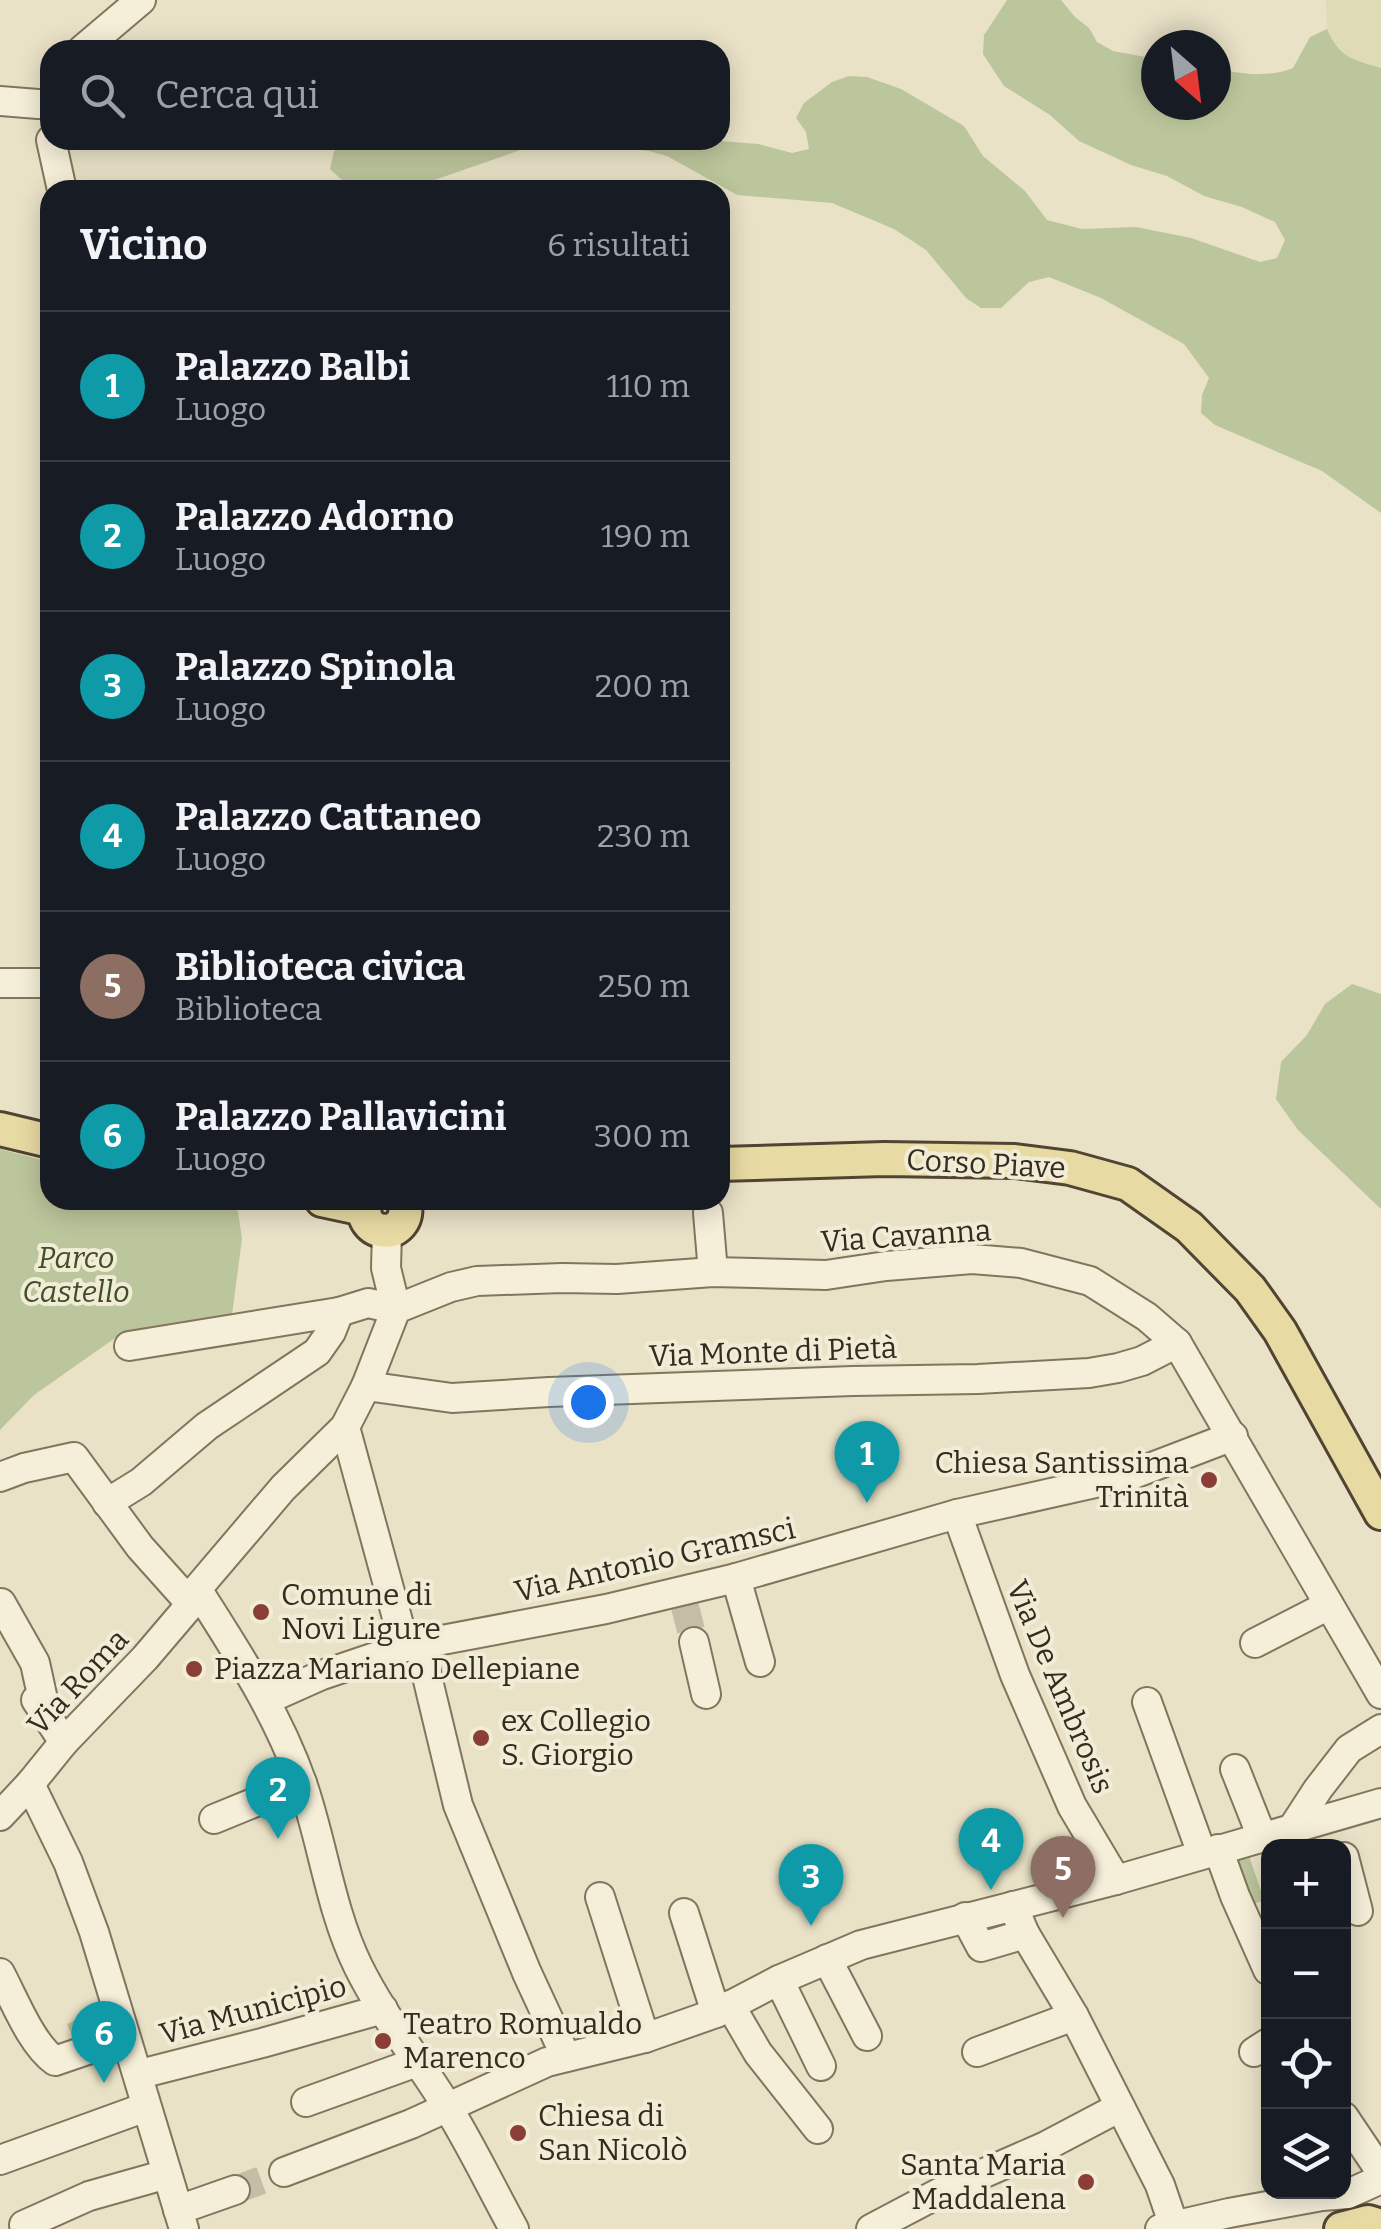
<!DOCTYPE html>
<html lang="it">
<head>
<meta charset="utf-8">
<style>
	:root { --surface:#171b24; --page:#20242c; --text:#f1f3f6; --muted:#9ea1a6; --line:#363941; --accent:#b45309 }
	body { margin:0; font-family:Bitter,serif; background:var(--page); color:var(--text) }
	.controls { position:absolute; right:30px; bottom:30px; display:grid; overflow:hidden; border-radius:20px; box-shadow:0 5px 25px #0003 }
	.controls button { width:90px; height:90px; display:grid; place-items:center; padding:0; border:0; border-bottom:2px solid var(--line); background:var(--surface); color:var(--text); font:50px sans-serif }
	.compass { position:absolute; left:1141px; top:30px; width:90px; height:90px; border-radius:50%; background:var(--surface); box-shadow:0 5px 25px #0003; rotate:152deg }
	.you { position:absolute; left:588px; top:1402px; width:35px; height:35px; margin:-25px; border:8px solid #fff; border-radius:50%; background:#1a73e8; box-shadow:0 0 0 15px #1a73e833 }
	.badge { display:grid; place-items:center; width:65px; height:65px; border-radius:50%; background:var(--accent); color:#fff; font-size:32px; font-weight:700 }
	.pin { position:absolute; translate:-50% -82px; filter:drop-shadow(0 2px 5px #0008) }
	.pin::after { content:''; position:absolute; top:52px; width:35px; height:30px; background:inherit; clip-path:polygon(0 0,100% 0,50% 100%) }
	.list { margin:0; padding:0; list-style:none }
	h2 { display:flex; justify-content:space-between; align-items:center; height:130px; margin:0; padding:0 40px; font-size:42px }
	h2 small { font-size:32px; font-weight:400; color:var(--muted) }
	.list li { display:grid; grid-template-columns:65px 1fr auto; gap:30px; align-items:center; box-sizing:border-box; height:150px; padding:0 40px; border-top:2px solid var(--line) }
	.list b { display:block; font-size:38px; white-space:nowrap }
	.list p { margin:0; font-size:32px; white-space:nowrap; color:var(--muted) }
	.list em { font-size:32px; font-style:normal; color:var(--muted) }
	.icon { flex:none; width:55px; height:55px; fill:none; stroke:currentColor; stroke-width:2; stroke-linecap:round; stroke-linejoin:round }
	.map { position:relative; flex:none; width:1381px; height:2229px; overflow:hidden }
	.search { position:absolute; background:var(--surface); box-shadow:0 5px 25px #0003; left:40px; top:40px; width:690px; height:110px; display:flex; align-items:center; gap:25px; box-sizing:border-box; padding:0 35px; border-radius:30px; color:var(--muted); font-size:38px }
	.panel { position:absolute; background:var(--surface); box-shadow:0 5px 25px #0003; left:40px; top:180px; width:690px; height:1030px; border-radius:30px }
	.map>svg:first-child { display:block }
	.farmland { fill:#dedbb5 }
	.green { fill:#bcc69c }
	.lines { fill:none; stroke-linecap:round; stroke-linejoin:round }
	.minor-tunnel { stroke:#c5bea6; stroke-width:28; stroke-dasharray:28 14; stroke-linecap:butt }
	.minor-casing { stroke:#82755e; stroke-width:32 }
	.major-casing { stroke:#514432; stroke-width:38 }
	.minor { stroke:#f5efd9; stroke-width:28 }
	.major { stroke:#e8daa3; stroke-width:32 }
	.poi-dot { fill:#8a3e35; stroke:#f1ecd6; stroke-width:4 }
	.labels { text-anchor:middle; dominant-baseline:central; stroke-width:8; stroke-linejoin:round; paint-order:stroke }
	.street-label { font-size:30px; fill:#352c20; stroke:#f1ecd6 }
	.park-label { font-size:30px; font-style:italic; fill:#414e29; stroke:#f1ecd6 }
	.poi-label { font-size:30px; fill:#352c20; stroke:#f1ecd6; text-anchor:start }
</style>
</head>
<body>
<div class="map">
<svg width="1381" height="2229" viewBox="0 0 1381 2229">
	<rect width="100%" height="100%" fill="#e9e2c7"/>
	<path class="farmland" d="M1326 0H1381V68L1348 57 1334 46 1327 29Z"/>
	<g class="green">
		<path d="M1007 0H1061L1075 17 1089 28 1097 42 1113 51 1156 59V105H1216V69C1242 74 1268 78 1293 68L1310 37 1327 29C1340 59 1353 59 1381 68V513L1322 471 1215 425 1201 413 1202 395 1209 378 1184 344 1101 298 1049 277 1029 282 1001 308H981L966 298 926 250 894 229 832 203 737 195 667 156 649 151 610 146H532L423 184 344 182 330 169 334 151 354 140H708L758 144 792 153 809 149 806 132 796 118 804 103 832 82 849 76 867 77 901 89 964 126 983 156 1025 191 1047 220 1082 229 1136 227 1191 238 1260 262 1277 258 1285 240 1275 222 1242 207 1204 196 1167 176 1131 165 1079 141 1050 115 1004 86 983 54 984 35Z"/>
		<path d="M1352 984 1381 994V1209L1298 1130 1276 1099 1281 1062 1307 1035 1325 1004Z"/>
		<path d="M0 1149 50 1162V1200H198L238 1211 242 1239 232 1315 118 1336 34 1395 0 1430Z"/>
		<path d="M1248 1853 1264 1900 1249 1906 1230 1859Z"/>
		<path d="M88 2014 96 2032 75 2042 67 2024Z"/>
	</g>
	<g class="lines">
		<g class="minor-tunnel">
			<path d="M684 1603 694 1642"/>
			<path d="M235 2190 284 2172"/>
		</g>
		<defs>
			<g id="minor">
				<path d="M82 50 141 0"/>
				<path d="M0 101 38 104"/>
				<path d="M51 140 62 190"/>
				<path d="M0 983H50"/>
				<path d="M708 1213 713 1272"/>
				<path d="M129 1346 339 1312 368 1303 396 1309 386 1268 387 1231"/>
				<path d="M366 1386 452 1398 549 1392 853 1381 978 1379 1089 1373 1118 1368 1142 1361 1177 1343"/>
				<path d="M345 1427 405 1647"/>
				<path d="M0 1477 24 1468 74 1457 140 1547 191 1604"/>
				<path d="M107 1503 141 1482 207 1426 317 1352 331 1332 339 1312"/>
				<path d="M957 1514 1015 1675 1072 1806 1116 1880"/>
				<path d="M736 1578 760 1662"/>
				<path d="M197 1589C237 1652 277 1712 302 1783 323 1843 330 1909 358 1966 383 2017 419 2060 448 2108 472 2147 492 2189 514 2229"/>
				<path d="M1 1603 35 1663 42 1695 36 1700 64 1742"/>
				<path d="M694 1642 706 1694"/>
				<path d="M419 1643 458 1805 527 1973 566 2057"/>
				<path d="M1255 1643 1329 1605"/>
				<path d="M266 1700 322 1675 405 1647 606 1609 736 1578 957 1514 1131 1475 1233 1436"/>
				<path d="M1147 1702 1202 1854"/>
				<path d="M1235 1769 1262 1837"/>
				<path d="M30 1784 68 1862 94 1932 184 2229"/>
				<path d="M0 1816 30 1784 64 1742 145 1658 191 1604 197 1589 283 1488 345 1427 366 1386 396 1309 451 1287 477 1281 562 1278 617 1279 713 1272 826 1275 886 1266 972 1259 1021 1263 1090 1281 1147 1317 1177 1343 1381 1694"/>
				<path d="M214 1819 302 1783"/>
				<path d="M1292 1829 1318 1789 1349 1749 1381 1729"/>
				<path d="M1218 1849 1235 1896 1268 1970"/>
				<path d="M1344 1857 1358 1911"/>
				<path d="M600 1897 645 2038"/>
				<path d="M1013 1906 1025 1934 1074 2016 1160 2185 1175 2229"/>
				<path d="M684 1913 716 2013"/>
				<path d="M965 1917 981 1947 1025 1934"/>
				<path d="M827 1959 867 2036"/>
				<path d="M0 1973C14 1999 31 2044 55 2061L125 2037"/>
				<path d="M779 1980 821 2066"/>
				<path d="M730 2005 758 2053 818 2129"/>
				<path d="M977 2052 1074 2016"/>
				<path d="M1254 2052 1268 2043"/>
				<path d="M140 2074 262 2043 383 2009"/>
				<path d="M306 2102 417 2062"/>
				<path d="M1344 2117 1381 2172"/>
				<path d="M0 2160 146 2107"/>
				<path d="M284 2172 411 2124 547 2062 645 2038 716 2013 779 1980 861 1945 1116 1880 1381 1803"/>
				<path d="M178 2210 235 2190"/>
				<path d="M24 2225 89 2196 167 2174"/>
				<path d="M871 2229 941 2192 1046 2146 1120 2107"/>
				<path d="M1160 2229 1229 2213 1322 2196 1348 2194 1381 2179"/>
			</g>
			<g id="major">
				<path d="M0 1129 50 1141"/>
				<path d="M720 1164 884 1159 1015 1161 1070 1168 1128 1184 1189 1227 1250 1289 1280 1331 1381 1513"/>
				<path d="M322 1200 364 1209"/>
				<path d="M366 1200C354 1240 415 1242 404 1200"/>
				<path d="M1341 2229 1368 2222 1381 2226"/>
			</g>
		</defs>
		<use href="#minor" class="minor-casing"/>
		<use href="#major" class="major-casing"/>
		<use href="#minor" class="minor"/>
		<use href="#major" class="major"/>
	</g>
	<g class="poi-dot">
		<circle cx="1209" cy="1480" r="10"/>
		<circle cx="261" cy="1612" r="10"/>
		<circle cx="194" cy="1669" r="10"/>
		<circle cx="481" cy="1738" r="10"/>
		<circle cx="383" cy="2041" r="10"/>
		<circle cx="518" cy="2133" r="10"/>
		<circle cx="1086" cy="2182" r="10"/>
	</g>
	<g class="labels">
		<g class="street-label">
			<text transform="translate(986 1164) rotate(3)">Corso Piave</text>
			<text transform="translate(906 1236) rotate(-4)">Via Cavanna</text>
			<text transform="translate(773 1352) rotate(-2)">Via Monte di Pietà</text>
			<text transform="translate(655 1560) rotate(-13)">Via Antonio Gramsci</text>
			<text transform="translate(78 1682) rotate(-47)">Via Roma</text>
			<text transform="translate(1060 1687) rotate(67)">Via De Ambrosis</text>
			<text transform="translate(253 2010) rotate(-15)">Via Municipio</text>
		</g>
		<g class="park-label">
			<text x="76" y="1258">Parco<tspan x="76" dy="34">Castello</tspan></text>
		</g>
		<g class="poi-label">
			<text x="1189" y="1463" text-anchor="end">Chiesa Santissima<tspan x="1189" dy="34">Trinità</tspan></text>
			<text x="281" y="1595">Comune di<tspan x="281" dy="34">Novi Ligure</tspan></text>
			<text x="214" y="1669">Piazza Mariano Dellepiane</text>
			<text x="501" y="1721">ex Collegio<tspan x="501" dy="34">S. Giorgio</tspan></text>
			<text x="403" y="2024">Teatro Romualdo<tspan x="403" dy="34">Marenco</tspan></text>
			<text x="538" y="2116">Chiesa di<tspan x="538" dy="34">San Nicolò</tspan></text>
			<text x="1066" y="2165" text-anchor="end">Santa Maria<tspan x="1066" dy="34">Maddalena</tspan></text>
		</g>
	</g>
</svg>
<div class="controls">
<button>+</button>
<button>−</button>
<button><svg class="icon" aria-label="locate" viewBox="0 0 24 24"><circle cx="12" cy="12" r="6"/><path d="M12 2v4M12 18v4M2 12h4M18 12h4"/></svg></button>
<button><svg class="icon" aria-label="layers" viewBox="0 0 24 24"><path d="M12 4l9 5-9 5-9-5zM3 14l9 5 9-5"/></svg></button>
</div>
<svg class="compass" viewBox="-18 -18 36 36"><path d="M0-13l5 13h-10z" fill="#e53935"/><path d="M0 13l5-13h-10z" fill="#9ea1a6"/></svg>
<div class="you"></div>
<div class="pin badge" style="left:867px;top:1503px;background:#0f9aa8">1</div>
<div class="pin badge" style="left:278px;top:1839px;background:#0f9aa8">2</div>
<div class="pin badge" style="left:811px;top:1926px;background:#0f9aa8">3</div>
<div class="pin badge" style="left:991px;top:1890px;background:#0f9aa8">4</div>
<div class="pin badge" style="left:1063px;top:1918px;background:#8d6e63">5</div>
<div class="pin badge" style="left:104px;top:2083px;background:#0f9aa8">6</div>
<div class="search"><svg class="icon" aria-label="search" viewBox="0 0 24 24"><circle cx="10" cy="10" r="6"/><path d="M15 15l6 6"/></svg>Cerca qui</div>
<section class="panel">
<h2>Vicino<small>6 risultati</small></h2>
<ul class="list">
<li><span class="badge" style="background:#0f9aa8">1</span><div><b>Palazzo Balbi</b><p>Luogo</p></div><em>110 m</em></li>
<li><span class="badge" style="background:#0f9aa8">2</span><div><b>Palazzo Adorno</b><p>Luogo</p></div><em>190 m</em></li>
<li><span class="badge" style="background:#0f9aa8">3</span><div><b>Palazzo Spinola</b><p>Luogo</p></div><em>200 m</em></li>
<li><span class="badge" style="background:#0f9aa8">4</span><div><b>Palazzo Cattaneo</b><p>Luogo</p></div><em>230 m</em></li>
<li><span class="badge" style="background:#8d6e63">5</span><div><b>Biblioteca civica</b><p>Biblioteca</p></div><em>250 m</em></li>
<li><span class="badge" style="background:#0f9aa8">6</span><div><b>Palazzo Pallavicini</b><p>Luogo</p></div><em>300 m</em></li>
</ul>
</section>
</div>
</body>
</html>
